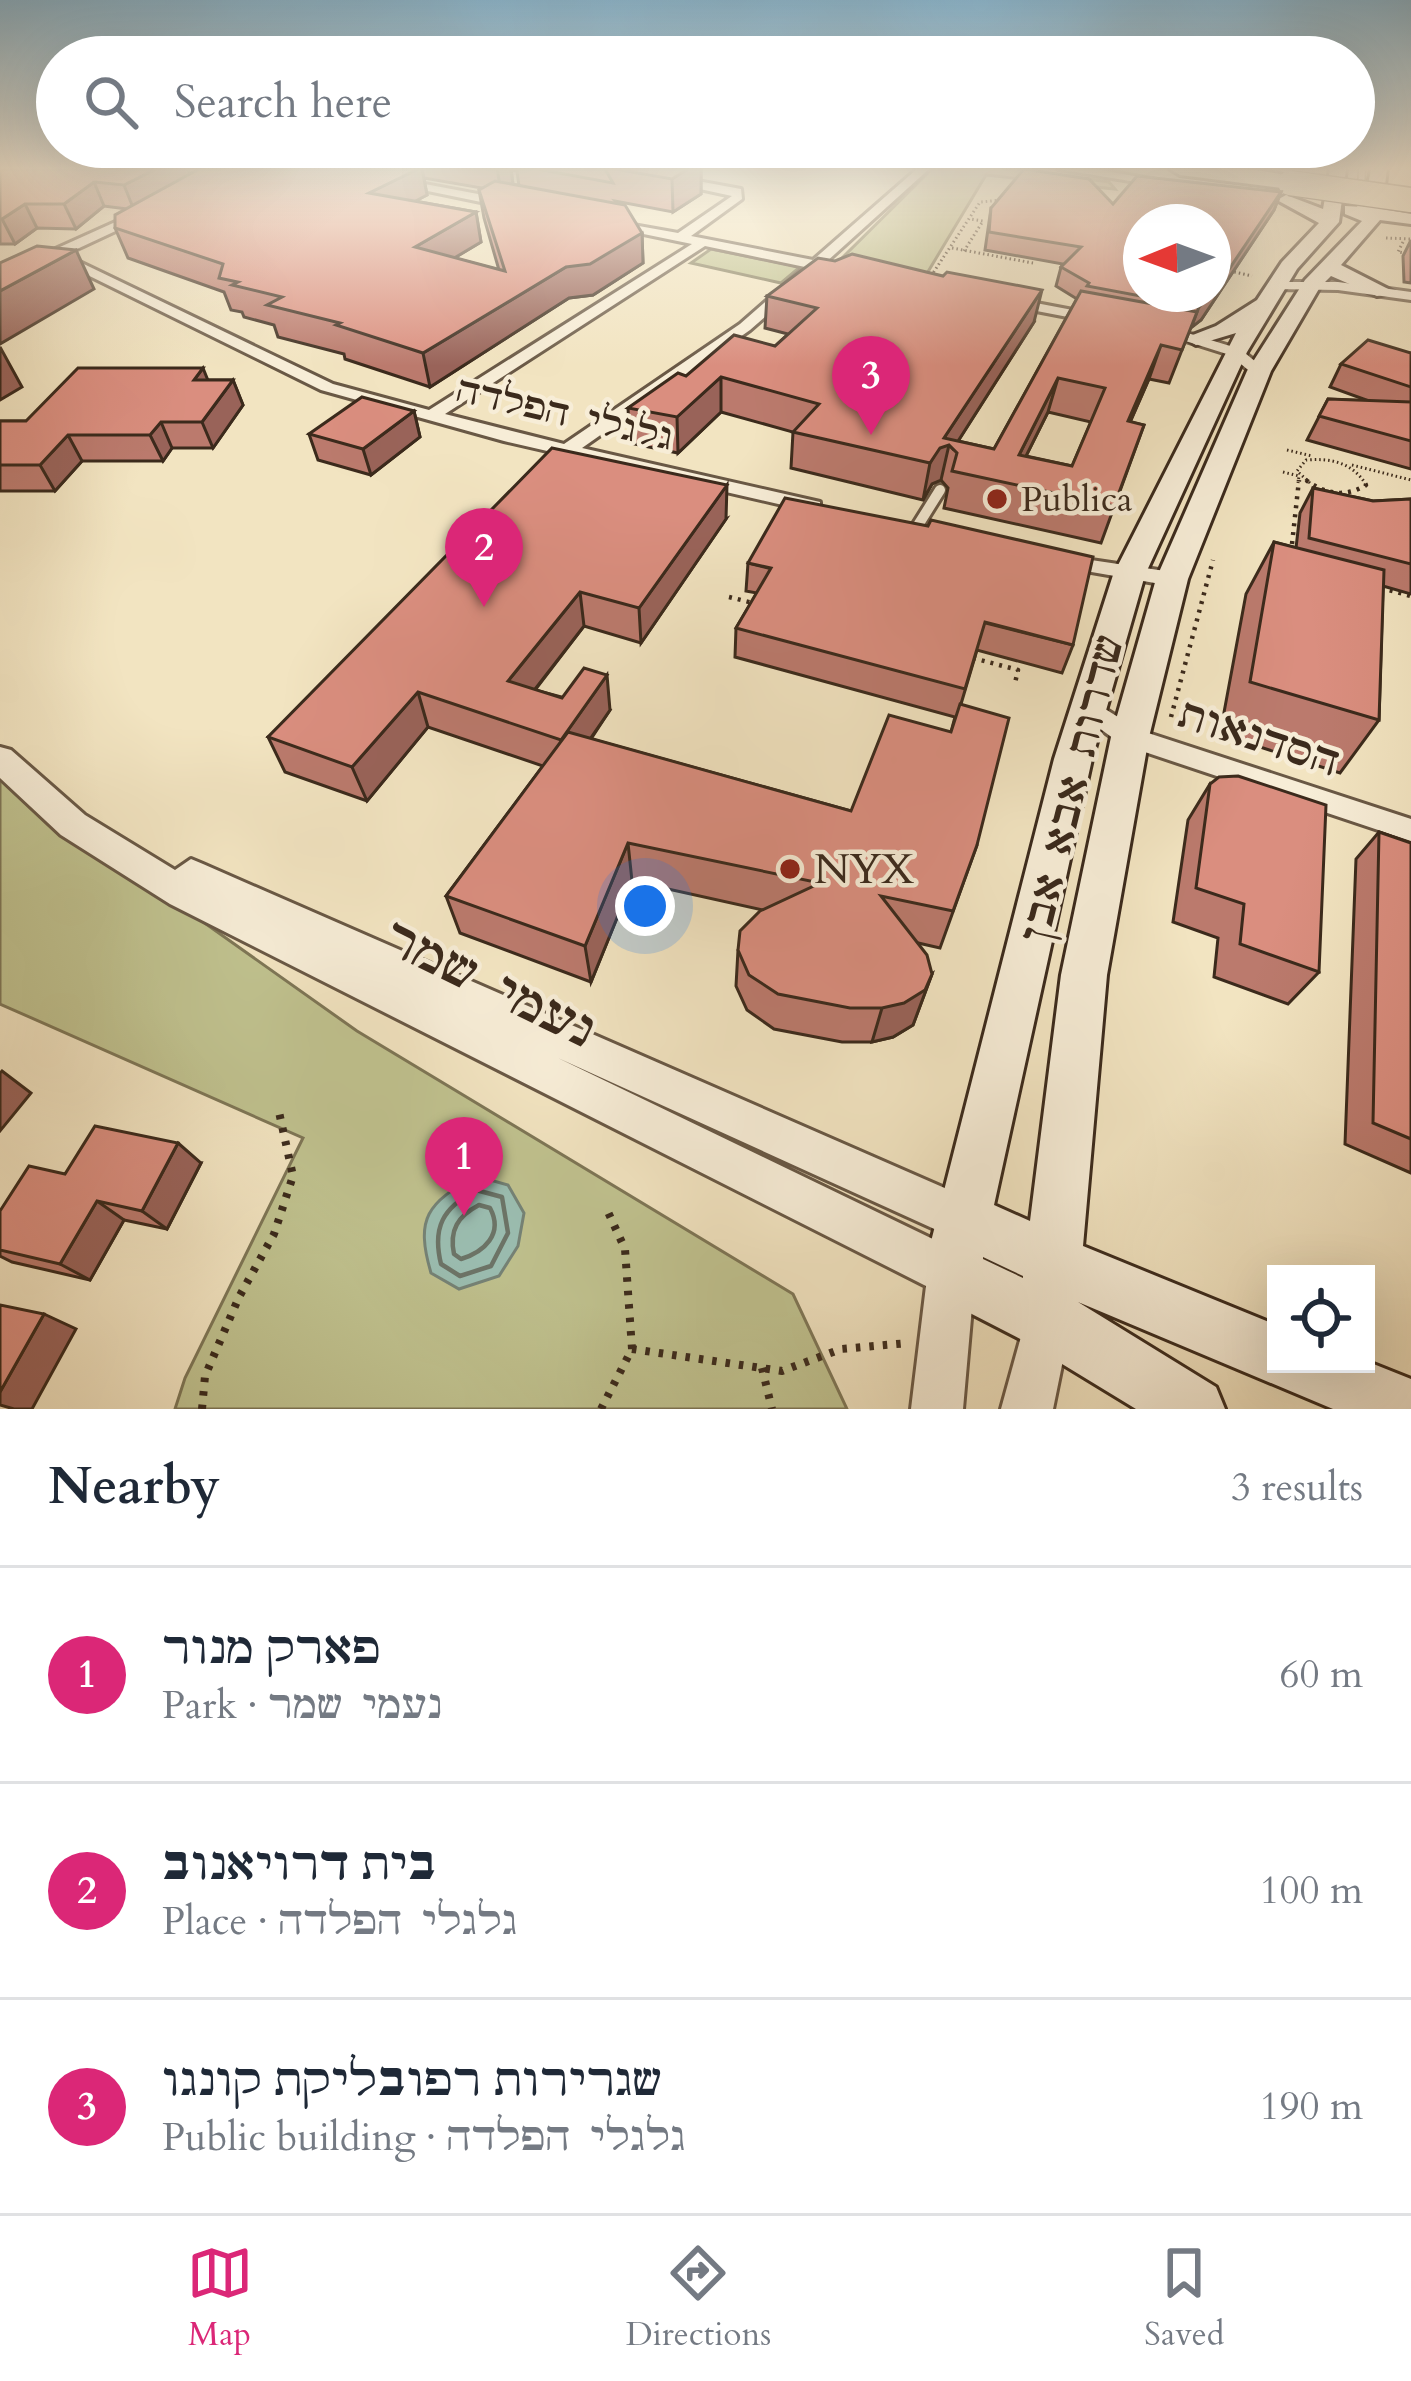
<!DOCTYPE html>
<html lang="en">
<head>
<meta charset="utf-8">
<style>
	:root { --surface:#fff; --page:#f2f2f3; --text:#1f2937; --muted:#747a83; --line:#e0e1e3; --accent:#db2777 }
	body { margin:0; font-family:Cardo,"Frank Ruhl Libre",serif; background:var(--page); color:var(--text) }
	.controls { position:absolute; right:36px; bottom:36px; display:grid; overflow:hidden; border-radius:0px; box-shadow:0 12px 48px #0002 }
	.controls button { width:108px; height:108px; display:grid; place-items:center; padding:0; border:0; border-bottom:3px solid var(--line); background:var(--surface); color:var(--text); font:60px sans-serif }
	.compass { position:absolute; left:1123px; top:204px; width:108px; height:108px; border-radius:50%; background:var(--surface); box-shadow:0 12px 48px #0002; rotate:269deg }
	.you { position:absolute; left:645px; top:906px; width:42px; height:42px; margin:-30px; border:9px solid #fff; border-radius:50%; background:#1a73e8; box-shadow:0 0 0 18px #1a73e833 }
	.badge { display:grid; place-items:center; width:78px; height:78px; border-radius:50%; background:var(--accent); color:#fff; font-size:39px; font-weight:700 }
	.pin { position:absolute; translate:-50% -99px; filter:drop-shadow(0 3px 6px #0008) }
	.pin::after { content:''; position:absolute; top:63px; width:42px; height:36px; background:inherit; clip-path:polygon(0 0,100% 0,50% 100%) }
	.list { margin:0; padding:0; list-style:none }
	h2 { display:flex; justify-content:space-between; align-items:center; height:156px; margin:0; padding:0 48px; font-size:51px }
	h2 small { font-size:39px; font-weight:400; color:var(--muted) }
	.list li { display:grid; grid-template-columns:78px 1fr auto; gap:36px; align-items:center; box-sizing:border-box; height:216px; padding:0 48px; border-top:3px solid var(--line) }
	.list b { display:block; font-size:45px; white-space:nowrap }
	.list p { margin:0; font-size:39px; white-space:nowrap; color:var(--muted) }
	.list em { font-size:39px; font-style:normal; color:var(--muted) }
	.icon { flex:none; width:66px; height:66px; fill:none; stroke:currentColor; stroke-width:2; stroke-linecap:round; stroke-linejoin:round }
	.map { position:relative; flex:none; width:1411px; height:1409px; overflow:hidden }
	.search { position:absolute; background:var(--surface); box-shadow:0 12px 48px #0002; left:36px; right:36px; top:36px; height:132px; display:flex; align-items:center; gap:30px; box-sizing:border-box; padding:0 42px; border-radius:66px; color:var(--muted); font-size:45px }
	.sheet { height:804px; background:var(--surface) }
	nav { display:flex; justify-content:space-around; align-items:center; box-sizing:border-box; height:168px; border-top:3px solid var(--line); background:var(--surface); font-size:33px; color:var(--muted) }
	nav a { display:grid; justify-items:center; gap:6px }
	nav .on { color:var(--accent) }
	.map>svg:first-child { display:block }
	.green { fill:#c0c28f; stroke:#7e7656; stroke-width:3 }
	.water { fill:#9bbfb3; stroke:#758377; stroke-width:3 }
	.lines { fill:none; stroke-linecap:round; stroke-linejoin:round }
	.shore { stroke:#6b7468; stroke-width:4.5 }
	.service-far1-casing { stroke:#695845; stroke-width:9 }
	.service-casing { stroke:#695845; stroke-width:16 }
	.minor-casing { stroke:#695845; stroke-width:6 }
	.tertiary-casing { stroke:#695845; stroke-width:6 }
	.secondary-casing { stroke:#3b2a1c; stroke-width:6 }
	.motorway-casing { stroke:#3b2a1c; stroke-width:6 }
	.path-far2 { stroke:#3b2a1c; stroke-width:3; stroke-dasharray:1.5 3; stroke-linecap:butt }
	.path-far1 { stroke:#3b2a1c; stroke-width:4.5; stroke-dasharray:3 6; stroke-linecap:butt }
	.path { stroke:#3b2a1c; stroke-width:8; stroke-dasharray:4.5 9; stroke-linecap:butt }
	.service-far1 { stroke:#f7edd7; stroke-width:6 }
	.service { stroke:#f7edd7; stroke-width:10 }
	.minor { fill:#f7edd7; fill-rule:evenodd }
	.tertiary { fill:#f7edd7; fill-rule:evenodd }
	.secondary { fill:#f7edd7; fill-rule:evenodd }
	.motorway { fill:#f2e4c1; fill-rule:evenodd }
	.motorway-bridge-casing { stroke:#3b2a1c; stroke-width:27; stroke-linecap:butt }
	.motorway-bridge { stroke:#f2e4c1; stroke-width:24 }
	.wall { fill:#bb7a6d; stroke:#3b2a1c; stroke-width:3; fill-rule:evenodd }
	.shaded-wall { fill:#996359; stroke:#3b2a1c; stroke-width:3 }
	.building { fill:#da8e7f; stroke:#3b2a1c; stroke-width:3; fill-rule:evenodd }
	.poi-dot { fill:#8f2418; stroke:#f7edd7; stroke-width:4.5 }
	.labels { text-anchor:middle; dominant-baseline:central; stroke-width:9; stroke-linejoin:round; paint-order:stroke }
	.far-street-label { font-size:36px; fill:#3b2a1c; stroke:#f7edd7 }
	.far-poi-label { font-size:36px; fill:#3b2a1c; stroke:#f7edd7; text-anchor:start }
	.street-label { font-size:42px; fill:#3b2a1c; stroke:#f7edd7 }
	.poi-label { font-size:42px; fill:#3b2a1c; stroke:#f7edd7; text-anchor:start }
	.near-street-label { font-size:51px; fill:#3b2a1c; stroke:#f7edd7 }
</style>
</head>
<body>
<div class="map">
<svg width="1411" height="1409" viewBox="0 0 1411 1409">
	<rect width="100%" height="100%" fill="#f2e4c1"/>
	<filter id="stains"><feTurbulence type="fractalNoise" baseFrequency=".00167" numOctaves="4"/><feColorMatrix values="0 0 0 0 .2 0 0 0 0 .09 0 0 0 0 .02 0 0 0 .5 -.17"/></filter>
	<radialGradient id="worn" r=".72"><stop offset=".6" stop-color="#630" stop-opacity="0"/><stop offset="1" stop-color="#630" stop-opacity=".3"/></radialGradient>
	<g class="green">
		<path d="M932 169H1018L1109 182 1115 189 986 175 926 275 840 260Z"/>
		<path d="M711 249 800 267 781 283 691 263Z"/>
		<path d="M0 763 65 824 357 1031 793 1294 847 1409H175L185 1378 303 1138 0 1004Z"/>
	</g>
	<path class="water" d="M476 1176 508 1185 524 1213 518 1246 499 1276 459 1289 431 1273C415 1218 427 1203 476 1176Z"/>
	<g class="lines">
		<g class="shore">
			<path d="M476 1190 502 1197 508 1233 491 1266 460 1276 441 1264C432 1227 443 1208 476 1190Z"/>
			<path d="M479 1205 490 1208C504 1234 484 1252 461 1259L454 1254C449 1230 458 1216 479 1205Z"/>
		</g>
		<defs>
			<path id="service-far1" d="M1362 169 1360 212 1367 219"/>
			<path id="service" d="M915 530 940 490"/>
			<g id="minor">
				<path d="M608 169H632L741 189 742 199 691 236 813 260 917 169H929L825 263 845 267V273L818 270 750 330 582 448 820 502V510L813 512 504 441 321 390 51 257 63 254 333 384 429 410 692 244 605 226V220L678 233 732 196ZM705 246 805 267 740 324 564 444 445 414Z"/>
				<path d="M398 179 510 200 516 204 510 208 394 184Z"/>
				<path d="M1278 282H1338L1411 292V300L1338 290 1273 289V283Z"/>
				<path d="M1010 298 1099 315 1106 319 1099 323 1005 305V299Z"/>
				<path d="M1181 331 1240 349 1267 371 1253 374 1230 355 1176 338 1174 335Z"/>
				<path d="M1064 556 1172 572 1182 579 1172 586 1057 566 1054 562Z"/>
				<path d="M1089 699 1139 730 1411 819V841L1121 744 1080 714 1077 708Z"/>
			</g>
			<g id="tertiary">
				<path d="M1058 169H1095L1179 184 1172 188Z"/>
				<path d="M142 210 154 213 0 285V274Z"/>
				<path d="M0 747 11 750 85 815 175 870 191 859 203 864 979 1203 986 1219 979 1235 963 1242 558 1058 968 1256 975 1273 963 1409H911L926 1286 170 904 61 835 0 778Z"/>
				<path d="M1047 1297 1064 1304 1071 1321 1053 1409H1001L1030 1304Z"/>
			</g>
			<path id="secondary" d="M1330 169H1346L1339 222 1297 269 1247 352 1145 575 1092 759 994 1205 1030 1221 1061 975 1111 737 1156 579 1247 371 1305 280 1362 221 1345 214V206L1364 207 1371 169H1387L1382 209 1411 214V224L1380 220 1341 265 1394 292 1377 296 1331 276 1320 287 1271 371 1188 579 1149 737 1107 975 1083 1246 1276 1325V1364L1366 1361 1411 1379V1409H1333L1078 1302 1216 1387 1225 1409H1136L1026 1342 931 1293 923 1273 1054 759 1113 575 1236 333 1196 345 1185 338 1216 326 1257 300 1282 262 1319 223 1277 200 1286 195 1323 209ZM983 1257 1023 1276V1278L983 1259Z"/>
			<path id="motorway" d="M1170 169C1203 169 1274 164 1301 183L1290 189 1180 175Z"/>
		</defs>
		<use href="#service-far1" class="service-far1-casing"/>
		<use href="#service" class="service-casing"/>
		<use href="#minor" class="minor-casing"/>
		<use href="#tertiary" class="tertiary-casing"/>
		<use href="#secondary" class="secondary-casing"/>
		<use href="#motorway" class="motorway-casing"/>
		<g class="path-far2">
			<path d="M1386 238 1411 239"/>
			<path d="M1403 242 1398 252 1411 254"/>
			<path d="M952 248 1033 263"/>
			<path d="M964 251 983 221 971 219"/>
			<path d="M1230 271 1252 276"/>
			<path d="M931 276 980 202 1003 200"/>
			<path d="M1287 450 1312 456"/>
			<path d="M1352 465 1411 480"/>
			<path d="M1283 472 1299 476 1298 483"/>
			<path d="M1310 483 1297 471 1306 460C1330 458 1351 462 1365 483"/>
		</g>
		<g class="path-far1">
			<path d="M1306 480C1325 494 1345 498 1366 485L1363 480"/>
			<path d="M1291 553 1299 480"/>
			<path d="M1381 588 1411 596"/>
			<path d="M729 597 753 603"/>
			<path d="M973 658 1018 670 1015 683"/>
			<path d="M1171 717 1213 560"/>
		</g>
		<g class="path">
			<path d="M632 1349 782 1371 841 1349 908 1343"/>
			<path d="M762 1368 772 1409"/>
			<path d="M202 1409 205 1376 239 1297 274 1234 293 1176 279 1112"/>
			<path d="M601 1409 632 1349 625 1249 608 1212"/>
		</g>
		<use href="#service-far1" class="service-far1"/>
		<use href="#service" class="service"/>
		<use href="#minor" class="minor"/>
		<use href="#tertiary" class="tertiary"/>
		<use href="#secondary" class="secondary"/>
		<use href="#motorway" class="motorway"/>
		<defs>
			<path id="motorway-bridge" d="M1290 183 1411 200"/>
		</defs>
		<use href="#motorway-bridge" class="motorway-bridge-casing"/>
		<use href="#motorway-bridge" class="motorway-bridge"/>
	</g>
	<g class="wall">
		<path d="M0 169 190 174 199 169H701V194L673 212 615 201 642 233 643 263 593 295 569 298 430 387 345 359 344 354 278 337 274 325 244 317 242 312 231 310 224 292 128 258 115 228 127 209 104 206 76 229 37 228 15 244H0ZM511 170 517 171 519 186 513 184ZM424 178 482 188 479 190 484 218 499 270 454 258 481 242 476 212 415 201 427 195Z"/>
		<path d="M1281 192 1274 210 1201 320 1191 327 1169 383 1149 379 1130 422 1144 425 1101 543 944 508 948 488 941 480 932 484 923 500 791 468 793 432 721 412 678 453 630 443 628 408 686 376 775 346 788 334 765 328 767 296 1034 322 958 441 994 449 1077 299 1056 286 1061 267 1063 264 985 250 991 208 1113 204ZM1048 412 1091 422 1072 466 1026 456Z"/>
		<path d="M1411 240V283L1404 282 1403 256Z"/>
		<path d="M1411 353V469L1307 440 1328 399 1369 401 1330 387 1341 364Z"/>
		<path d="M208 380H233L243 405 213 448H172L163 461H82L55 491H0V421H26Z"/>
		<path d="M414 411 420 437 371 475 318 460 309 434Z"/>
		<path d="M1313 488 1373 501 1411 499V594L1383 586 1379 720 1340 773 1220 734 1246 594 1274 542 1296 548 1300 513Z"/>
		<path d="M726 519 641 643 584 626 535 690 610 710 591 739 851 811 951 732 955 717 735 657 736 628 757 593 746 591 748 563 1073 645 1062 673 977 650 961 704 977 845 940 948 918 943 932 974 913 1025 893 1037 872 1042H842L774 1029 747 1010 736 986 738 950 763 910 632 881 591 982 460 933 446 896 543 766 428 727 367 801 285 772 268 737Z"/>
		<path d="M1210 784 1319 972 1288 1004 1214 977 1218 938 1173 922 1188 820Z"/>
		<path d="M1379 832 1411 843V1173L1345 1144 1356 859Z"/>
		<path d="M201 1163 167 1229 124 1220 90 1280 12 1262 0 1256V1211L65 1174Z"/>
	</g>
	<g class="shaded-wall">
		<path d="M156 169H188L191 179 134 210 124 185Z"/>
		<path d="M418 169H422L427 195 376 222 369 193Z"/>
		<path d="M497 169H511L513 185 501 191Z"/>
		<path d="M688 169H701V194L673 212 672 179Z"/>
		<path d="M94 182 104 206 76 229 64 204Z"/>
		<path d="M1281 192 1274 210 1201 320 1191 328 1199 307Z"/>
		<path d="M25 204 37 228 15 244 2 219Z"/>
		<path d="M476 212 481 242 421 278 415 247Z"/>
		<path d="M642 233 643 263 593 295 569 298 430 387 423 353 566 267Z"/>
		<path d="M76 250 94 289 0 344V291Z"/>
		<path d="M1042 290 1034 322 953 449 949 445 941 480 932 484 923 500 930 463 944 438Z"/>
		<path d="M1161 345 1149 379 1115 457 1128 421Z"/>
		<path d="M0 347 22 387 0 400Z"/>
		<path d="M203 368 213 393 194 380Z"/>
		<path d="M721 377V412L678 453 677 417Z"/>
		<path d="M1058 378 1048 412 1012 484 1019 455Z"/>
		<path d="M233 380 243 405 213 448 202 422Z"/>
		<path d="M414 411 420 437 371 475 363 449Z"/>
		<path d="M161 422 172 448 163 461 150 435Z"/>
		<path d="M68 435 82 461 55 491 40 465Z"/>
		<path d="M727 485 726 519 641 643 639 608Z"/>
		<path d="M580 592 584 626 515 715 508 681Z"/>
		<path d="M607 675 610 710 566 774 561 740Z"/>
		<path d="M418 692 428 727 367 801 352 767Z"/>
		<path d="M628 843 632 881 591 982 585 946Z"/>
		<path d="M932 974 913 1025 893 1037 872 1042 882 1008Z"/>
		<path d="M2 1071 31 1093 0 1131V1073Z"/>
		<path d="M178 1143 201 1163 167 1229 142 1211Z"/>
		<path d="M97 1201 124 1220 90 1280 60 1264Z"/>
		<path d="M44 1314 76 1329 32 1409H14L0 1405V1392Z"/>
	</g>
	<g class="building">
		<path d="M0 169H156L124 185 94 182 64 204H25L2 219H0Z"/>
		<path d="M199 169H418L369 193 476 212 415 247 505 271 479 190 495 181 625 205 642 233 590 264 566 267 423 353 336 325 340 323 267 305 282 297 232 285 238 282 219 278 223 264 115 228V215Z"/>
		<path d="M537 169H605L613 183Z"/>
		<path d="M615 169H688L672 179Z"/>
		<path d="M1024 169 1089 179 1113 204 1137 176 1281 192 1213 293V222H1141V294H1212L1199 307 1087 286 1089 283 1061 267 1081 247 989 232 991 208Z"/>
		<path d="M37 246 76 250 0 291V263Z"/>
		<path d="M852 254 943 276 947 272 1042 290 944 438 994 449 1081 291 1197 312 1182 350 1161 345 1128 421 1144 425 1114 506 952 471 957 453 949 445 940 448 930 463 793 432 819 404 721 377 677 417 628 408 678 373 686 376 734 335 775 346 817 308 767 296 818 258 835 261ZM1058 378 1105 388 1072 466 1019 455Z"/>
		<path d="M1368 340 1411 353V387L1341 364Z"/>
		<path d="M78 368H203L194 380H233L202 422H161L150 435H68L40 465H0V421H26Z"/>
		<path d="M362 397 414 411 363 449 309 434Z"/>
		<path d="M1328 399 1411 402V441L1319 416Z"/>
		<path d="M552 448 727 485 639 608 580 592 508 681 562 698 584 668 607 675 561 740 418 692 352 767 268 737Z"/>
		<path d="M1313 488 1373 501 1411 499V564L1309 538Z"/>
		<path d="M785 498 928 526 931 520 1093 557 1073 645 985 622 965 689 736 628 771 568 748 563Z"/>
		<path d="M1274 542 1384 570 1379 720 1250 682Z"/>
		<path d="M960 704 1009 718 977 845 953 911 881 896 927 955 932 974 925 990 904 1003 882 1008H850L778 994 749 975 738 950 740 931 760 911 820 883 628 843 585 946 446 896 568 732 851 811 889 715 951 732Z"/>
		<path d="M1238 776 1326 805 1319 972 1240 944 1244 904 1196 888 1210 784 1219 777Z"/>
		<path d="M1379 832 1411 843V1139L1373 1123Z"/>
		<path d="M95 1126 178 1143 142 1211 97 1201 60 1264 0 1250V1211L29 1166 65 1174Z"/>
		<path d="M0 1305 44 1314 0 1392Z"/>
	</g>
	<linearGradient id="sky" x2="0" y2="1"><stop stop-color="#89b8d3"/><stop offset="0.46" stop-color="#f9f3e3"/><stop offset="1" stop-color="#f9f3e3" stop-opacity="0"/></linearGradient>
	<rect width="1411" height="366" fill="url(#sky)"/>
	<g class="poi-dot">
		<circle cx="997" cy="499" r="12"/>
		<circle cx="790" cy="869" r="12"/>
	</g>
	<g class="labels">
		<g class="far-street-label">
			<text transform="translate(565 414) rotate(13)">גלגלי הפלדה</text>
		</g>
		<g class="far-poi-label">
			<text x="1021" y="499">Publica</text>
		</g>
		<g class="street-label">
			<text transform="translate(1259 738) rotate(18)">הסדנאות</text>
			<text transform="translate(1072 789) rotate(-76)">שדרות אבא אבן</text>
		</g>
		<g class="poi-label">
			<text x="814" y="869">NYX</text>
		</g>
		<g class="near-street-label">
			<text transform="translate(489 984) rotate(26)">נעמי שמר</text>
		</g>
	</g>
	<rect width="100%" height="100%" filter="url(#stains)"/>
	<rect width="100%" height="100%" fill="url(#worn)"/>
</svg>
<div class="controls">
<button><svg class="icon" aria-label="locate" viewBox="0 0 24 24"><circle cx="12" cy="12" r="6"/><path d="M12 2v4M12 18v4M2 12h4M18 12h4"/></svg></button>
</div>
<svg class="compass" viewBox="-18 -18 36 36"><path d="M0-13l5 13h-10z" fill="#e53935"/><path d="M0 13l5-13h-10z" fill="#747a83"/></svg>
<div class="you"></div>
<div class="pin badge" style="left:464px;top:1216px">1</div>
<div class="pin badge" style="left:484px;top:607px">2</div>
<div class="pin badge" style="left:871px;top:435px">3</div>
<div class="search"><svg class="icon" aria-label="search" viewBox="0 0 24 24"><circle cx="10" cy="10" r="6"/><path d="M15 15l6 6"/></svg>Search here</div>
</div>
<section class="sheet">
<h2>Nearby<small>3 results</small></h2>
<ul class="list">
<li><span class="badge">1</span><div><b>פארק מנור</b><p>Park · נעמי שמר</p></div><em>60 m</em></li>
<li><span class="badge">2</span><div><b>בית דרויאנוב</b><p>Place · גלגלי הפלדה</p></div><em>100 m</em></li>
<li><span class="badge">3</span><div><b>שגרירות רפובליקת קונגו</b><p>Public building · גלגלי הפלדה</p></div><em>190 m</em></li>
</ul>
</section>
<nav>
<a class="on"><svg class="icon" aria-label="map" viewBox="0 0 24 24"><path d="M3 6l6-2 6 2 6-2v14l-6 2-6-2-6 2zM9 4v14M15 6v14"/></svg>Map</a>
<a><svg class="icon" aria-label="directions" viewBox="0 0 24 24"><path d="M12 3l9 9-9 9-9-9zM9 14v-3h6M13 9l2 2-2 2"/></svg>Directions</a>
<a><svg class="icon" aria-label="saved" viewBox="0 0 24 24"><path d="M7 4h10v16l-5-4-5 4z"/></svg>Saved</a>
</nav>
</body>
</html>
